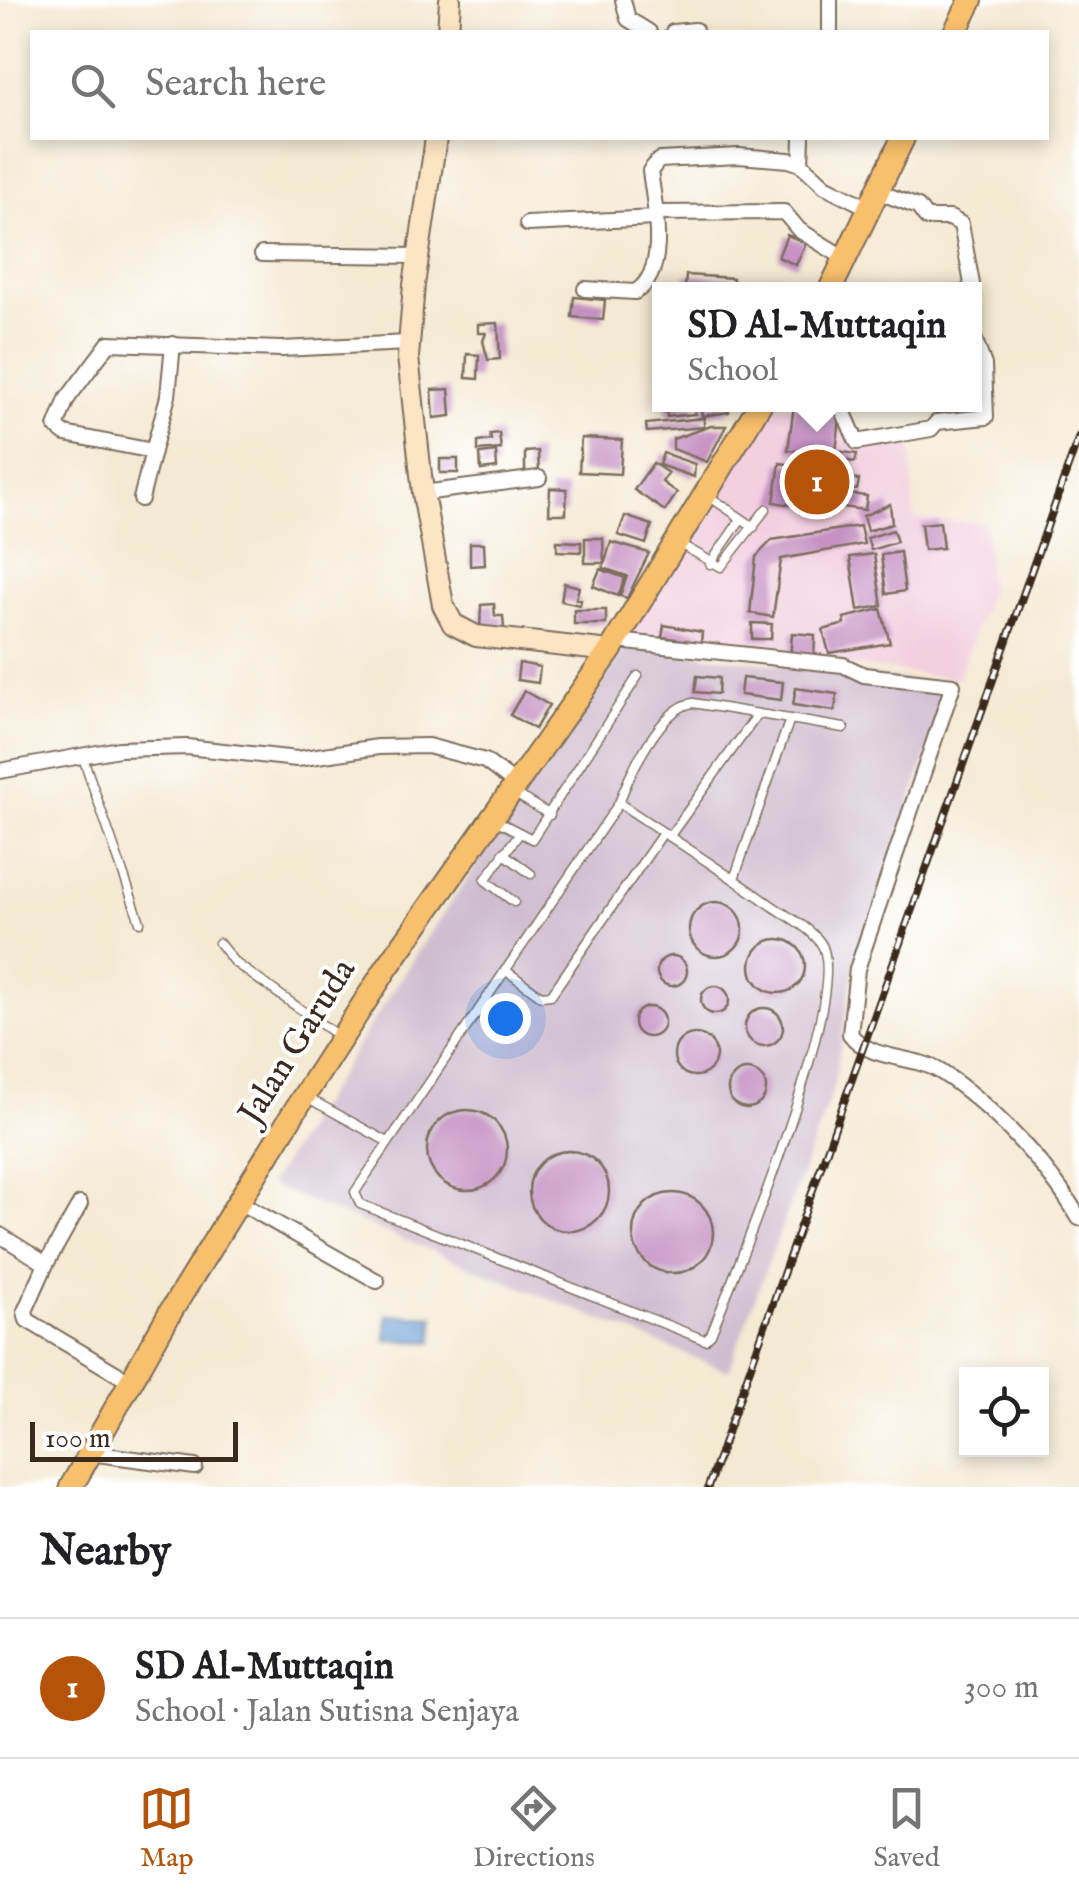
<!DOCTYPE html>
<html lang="en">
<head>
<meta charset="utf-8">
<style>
	:root { --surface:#fff; --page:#f6f6f6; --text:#202124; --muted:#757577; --line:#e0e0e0; --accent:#b45309 }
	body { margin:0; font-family:"IM FELL English",serif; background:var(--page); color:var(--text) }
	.controls { position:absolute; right:30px; bottom:30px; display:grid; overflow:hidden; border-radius:0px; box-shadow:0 5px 15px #0003 }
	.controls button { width:90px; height:90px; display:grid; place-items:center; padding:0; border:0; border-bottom:2px solid var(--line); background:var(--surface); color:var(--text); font:50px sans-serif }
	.scale { position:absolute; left:30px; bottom:25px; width:208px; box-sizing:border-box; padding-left:10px; border:5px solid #3b2a1e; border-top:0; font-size:28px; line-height:35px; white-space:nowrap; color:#3b2a1e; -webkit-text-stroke:8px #fff; paint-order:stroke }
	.you { position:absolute; left:505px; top:1018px; width:35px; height:35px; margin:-25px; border:8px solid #fff; border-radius:50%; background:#1a73e8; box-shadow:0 0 0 15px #1a73e833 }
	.badge { display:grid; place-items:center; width:65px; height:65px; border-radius:50%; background:var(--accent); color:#fff; font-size:32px; font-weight:700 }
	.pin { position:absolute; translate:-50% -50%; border:5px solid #fff; box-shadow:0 2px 10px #0006 }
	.popup { position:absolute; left:652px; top:282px; width:330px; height:130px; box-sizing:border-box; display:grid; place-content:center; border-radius:0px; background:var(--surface); filter:drop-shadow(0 2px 8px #0005); font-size:32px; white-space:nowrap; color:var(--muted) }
	.popup b { font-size:38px; color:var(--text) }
	.popup::after { content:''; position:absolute; left:50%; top:100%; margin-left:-20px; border:20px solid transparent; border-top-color:var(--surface) }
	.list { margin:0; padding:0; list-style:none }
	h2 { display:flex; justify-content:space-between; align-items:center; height:130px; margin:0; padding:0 40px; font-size:42px }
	h2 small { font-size:32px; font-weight:400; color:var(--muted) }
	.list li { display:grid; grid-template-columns:65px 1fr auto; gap:30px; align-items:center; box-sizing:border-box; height:140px; padding:0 40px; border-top:2px solid var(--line) }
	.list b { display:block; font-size:38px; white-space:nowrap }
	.list p { margin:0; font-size:32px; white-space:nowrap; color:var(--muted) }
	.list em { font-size:32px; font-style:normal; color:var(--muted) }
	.icon { flex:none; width:55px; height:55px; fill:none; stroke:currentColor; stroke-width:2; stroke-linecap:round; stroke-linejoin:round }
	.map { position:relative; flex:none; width:1079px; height:1487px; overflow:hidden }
	.search { position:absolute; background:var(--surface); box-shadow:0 5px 15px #0003; left:30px; right:30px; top:30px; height:110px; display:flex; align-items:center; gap:25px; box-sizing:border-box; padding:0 35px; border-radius:0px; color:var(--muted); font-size:38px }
	.sheet { height:270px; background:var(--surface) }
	nav { display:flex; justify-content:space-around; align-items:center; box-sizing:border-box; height:140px; border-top:2px solid var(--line); background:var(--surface); font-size:28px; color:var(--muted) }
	nav a { display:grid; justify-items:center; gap:5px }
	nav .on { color:var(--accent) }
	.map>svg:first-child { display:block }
	.built { fill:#f3cfe0 }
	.industrial { fill:#cfbdcf }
	.water { fill:#6b9ed6; stroke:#53647a; stroke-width:2.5 }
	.building { fill:#c590c3 }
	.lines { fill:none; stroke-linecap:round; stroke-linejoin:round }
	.lane-casing { stroke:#7c6d5d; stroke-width:11 }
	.street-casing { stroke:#7c6d5d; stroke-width:18 }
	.secondary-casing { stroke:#7c6d5d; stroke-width:24 }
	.primary-casing { stroke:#7c6d5d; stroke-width:26 }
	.lane { stroke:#fff; stroke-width:8 }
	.street { stroke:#fff; stroke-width:14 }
	.secondary { stroke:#fce5c4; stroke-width:20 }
	.primary { stroke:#f8bf6c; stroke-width:22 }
	.rail-casing { stroke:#3b2a1e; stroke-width:8 }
	.rail { stroke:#fff; stroke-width:4; stroke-dasharray:11; stroke-linecap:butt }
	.labels { text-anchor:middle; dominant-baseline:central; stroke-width:8; stroke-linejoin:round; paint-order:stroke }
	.street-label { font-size:35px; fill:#3b2a1e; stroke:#fff }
</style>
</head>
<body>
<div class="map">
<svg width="1079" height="1487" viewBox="0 0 1079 1487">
	<rect width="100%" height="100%" fill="#fff"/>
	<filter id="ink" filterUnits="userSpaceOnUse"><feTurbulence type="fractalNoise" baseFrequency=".01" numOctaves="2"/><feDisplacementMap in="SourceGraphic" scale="20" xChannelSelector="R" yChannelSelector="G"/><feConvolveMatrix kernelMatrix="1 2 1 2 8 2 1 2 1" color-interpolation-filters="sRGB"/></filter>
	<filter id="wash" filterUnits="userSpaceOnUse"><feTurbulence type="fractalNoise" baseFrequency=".0048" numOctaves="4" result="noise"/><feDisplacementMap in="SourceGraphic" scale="40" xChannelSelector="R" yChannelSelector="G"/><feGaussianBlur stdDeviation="2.25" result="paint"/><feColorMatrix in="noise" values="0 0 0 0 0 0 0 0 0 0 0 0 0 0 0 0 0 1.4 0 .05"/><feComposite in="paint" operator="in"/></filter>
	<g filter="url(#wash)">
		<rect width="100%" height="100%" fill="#f4e9d2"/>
		<path class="built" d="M771 405H838L852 430 911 445 914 519 985 523 989 593 957 679 624 637Z"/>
		<path class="industrial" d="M627 646 950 685 853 974 833 1089 728 1371 269 1185 421 946Z"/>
		<path class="water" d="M387 1315 434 1317 433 1342 386 1340Z"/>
		<g id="blocks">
			<g class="building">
				<path d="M787 235 806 243 796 265 778 257Z"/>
				<path d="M686 275 733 278V290H685Z"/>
				<path d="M574 297 605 300 603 320 572 317Z"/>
				<path d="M498 323 500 359 488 360 483 341 486 333H478V324Z"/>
				<path d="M467 354 479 355 478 379 466 378Z"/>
				<path d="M449 389 451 416 434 418 432 390Z"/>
				<path d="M665 404H694L695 414 667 417Z"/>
				<path d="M700 404H728L729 412 702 416Z"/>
				<path d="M794 405 841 411 836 451 857 454 855 462 836 459 837 455 788 450Z"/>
				<path d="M704 418V427L647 432 646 424Z"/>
				<path d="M711 426H726L707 462 673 449V439Z"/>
				<path d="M499 433 501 449 478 451V442L491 440 490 434Z"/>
				<path d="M581 438 622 440 620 474 579 472Z"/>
				<path d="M538 451 539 474 525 475V452Z"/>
				<path d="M496 452 497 468 481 470 480 454Z"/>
				<path d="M663 453 695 464 694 477 659 465Z"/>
				<rect x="440" y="459" width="18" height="14"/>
				<path d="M829 460 845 462 843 478 859 480 857 490 826 487Z"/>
				<path d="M653 463 668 473 662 482 677 493 665 511 634 490Z"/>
				<path d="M780 463 808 467 802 507 774 502Z"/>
				<path d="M550 488 567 489 566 514H549Z"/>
				<path d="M821 491 867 496 865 510 819 504Z"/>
				<path d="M890 504 892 524 867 531 863 516Z"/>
				<path d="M625 516 652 525 646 544 618 535Z"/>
				<path d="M940 522 943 548 924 550 921 524Z"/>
				<path d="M860 526 864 544 781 559 773 617 750 613 756 557 772 540Z"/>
				<path d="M893 530 897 542 871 550 867 538Z"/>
				<path d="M585 538H603L604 563H585Z"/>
				<path d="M557 541 581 542V552L557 551Z"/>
				<path d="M611 542 649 553 627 598 620 596 627 576 603 568Z"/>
				<path d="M470 543H484L485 565 470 566Z"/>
				<path d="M900 552 905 591 886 594 881 555Z"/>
				<path d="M874 554 882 606 858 610 850 557Z"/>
				<path d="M600 569 625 578 618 596 593 586Z"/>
				<path d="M564 583 579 587 576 599 581 600 580 605 561 601Z"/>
				<path d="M494 604 495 616H503L504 628 480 630 481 605Z"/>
				<path d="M881 609 890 643 829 653 823 630 845 624 844 618Z"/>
				<rect x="574" y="610" width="32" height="14"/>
				<path d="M752 623 772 624 771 639H752Z"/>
				<path d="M664 625 702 632 701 643 662 637Z"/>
				<path d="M792 633 815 635 814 661 790 659Z"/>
				<path d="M519 663 540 667 538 683 517 680Z"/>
				<path d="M697 676 719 678 718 694 695 692Z"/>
				<path d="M742 678 783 682 781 700 740 695Z"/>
				<path d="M796 688 837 694 835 711 793 705Z"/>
				<path d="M524 691 549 705 535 729 510 715Z"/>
				<circle cx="716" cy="929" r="27"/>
				<circle cx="778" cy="966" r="27"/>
				<circle cx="672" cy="971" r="15"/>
				<circle cx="715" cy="1000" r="14"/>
				<circle cx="649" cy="1022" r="15"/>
				<circle cx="764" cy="1027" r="19"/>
				<circle cx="695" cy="1055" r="21"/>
				<circle cx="747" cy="1089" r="19"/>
				<circle cx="467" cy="1150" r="40"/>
				<circle cx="569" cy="1191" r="40"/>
				<circle cx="673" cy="1233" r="40"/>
			</g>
		</g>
	</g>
	<g filter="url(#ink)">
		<use href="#blocks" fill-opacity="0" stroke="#7c6d5d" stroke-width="2.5"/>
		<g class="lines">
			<defs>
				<g id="lane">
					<path d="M707 495 754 527"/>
					<path d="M678 543 721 567 766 509"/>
					<path d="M710 564 741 519"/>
					<path d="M82 755 140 922"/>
					<path d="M512 792 550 815"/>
					<path d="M619 803C670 837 721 870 771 905 787 916 809 927 820 942 855 986 734 1276 711 1334L705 1340 360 1204 355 1192 619 803C629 775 661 707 693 703L844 728"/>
					<path d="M497 821 532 839 638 676"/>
					<path d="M669 837 758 714"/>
					<path d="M503 853 531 874"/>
					<path d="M734 879 790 719"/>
					<path d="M514 902 485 880 519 834"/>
					<path d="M219 943 234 962 338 1036"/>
					<path d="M505 970 541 996 551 995 663 833"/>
					<path d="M308 1098 388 1142"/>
				</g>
				<g id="street">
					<path d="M623 0 628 19 649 32"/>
					<path d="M830 0V32"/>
					<path d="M673 32 695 30"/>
					<path d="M801 164 802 138"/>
					<path d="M879 192 918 207 926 218H950L961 224 972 284 968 290"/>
					<path d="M656 213 784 212 799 230 846 259"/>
					<path d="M527 224 656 218"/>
					<path d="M262 254 417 256"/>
					<path d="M585 289 635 292C670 272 654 203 650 171L659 160 739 156 789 160 801 164 825 186 871 209"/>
					<path d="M840 404 857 442 931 429 937 422 986 417 984 365 974 338"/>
					<path d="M153 451 168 396 173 344"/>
					<path d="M423 493 539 478"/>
					<path d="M141 499 153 451 65 434 56 427 67 399 109 343 281 349 409 343"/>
					<path d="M617 641 843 665 864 675 953 685 857 969 850 1034C871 1062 914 1054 941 1072 991 1104 1050 1168 1079 1218"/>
					<path d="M0 771 119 749 187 747 297 759 378 747 428 746 485 761 517 785"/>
					<path d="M239 1202 377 1281"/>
					<path d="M0 1235 46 1264 25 1311 27 1320 129 1381"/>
					<path d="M46 1264 80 1204"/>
					<path d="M90 1453 195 1467"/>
				</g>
				<g id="secondary">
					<path d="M448 32 450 0"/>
					<path d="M436 138 414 285 408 357 423 493 443 605 453 624 476 636 610 651"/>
				</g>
				<g id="primary">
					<path d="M955 32 971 0"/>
					<path d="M830 290 903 138"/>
					<path d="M71 1487 171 1311 304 1096 386 969 610 651 760 404"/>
				</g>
			</defs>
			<use href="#lane" class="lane-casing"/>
			<use href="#street" class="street-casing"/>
			<use href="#secondary" class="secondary-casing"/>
			<use href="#primary" class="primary-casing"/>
			<use href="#lane" class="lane"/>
			<use href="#street" class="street"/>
			<use href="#secondary" class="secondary"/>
			<use href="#primary" class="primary"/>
			<defs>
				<path id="rail" d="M708 1487 1079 436"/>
			</defs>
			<use href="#rail" class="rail-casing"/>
			<use href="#rail" class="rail"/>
		</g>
	</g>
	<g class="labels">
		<g class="street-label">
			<text transform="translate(298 1042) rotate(-58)">Jalan Garuda</text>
		</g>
	</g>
</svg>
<div class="controls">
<button><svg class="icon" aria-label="locate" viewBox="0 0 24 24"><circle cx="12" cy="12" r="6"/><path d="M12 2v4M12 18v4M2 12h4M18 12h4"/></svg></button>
</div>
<div class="scale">100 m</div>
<div class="you"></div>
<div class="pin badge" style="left:817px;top:482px">1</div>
<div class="popup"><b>SD Al-Muttaqin</b>School</div>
<div class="search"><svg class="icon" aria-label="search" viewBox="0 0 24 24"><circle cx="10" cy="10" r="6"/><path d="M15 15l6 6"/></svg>Search here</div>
</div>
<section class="sheet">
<h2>Nearby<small></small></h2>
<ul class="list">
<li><span class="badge">1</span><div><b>SD Al-Muttaqin</b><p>School · Jalan Sutisna Senjaya</p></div><em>300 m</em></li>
</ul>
</section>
<nav>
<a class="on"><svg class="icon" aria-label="map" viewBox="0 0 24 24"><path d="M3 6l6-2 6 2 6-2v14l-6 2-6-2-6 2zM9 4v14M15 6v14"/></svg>Map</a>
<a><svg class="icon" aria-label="directions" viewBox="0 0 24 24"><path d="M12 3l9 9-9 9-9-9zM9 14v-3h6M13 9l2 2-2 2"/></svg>Directions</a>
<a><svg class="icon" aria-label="saved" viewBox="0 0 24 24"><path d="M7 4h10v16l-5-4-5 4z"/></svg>Saved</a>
</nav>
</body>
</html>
